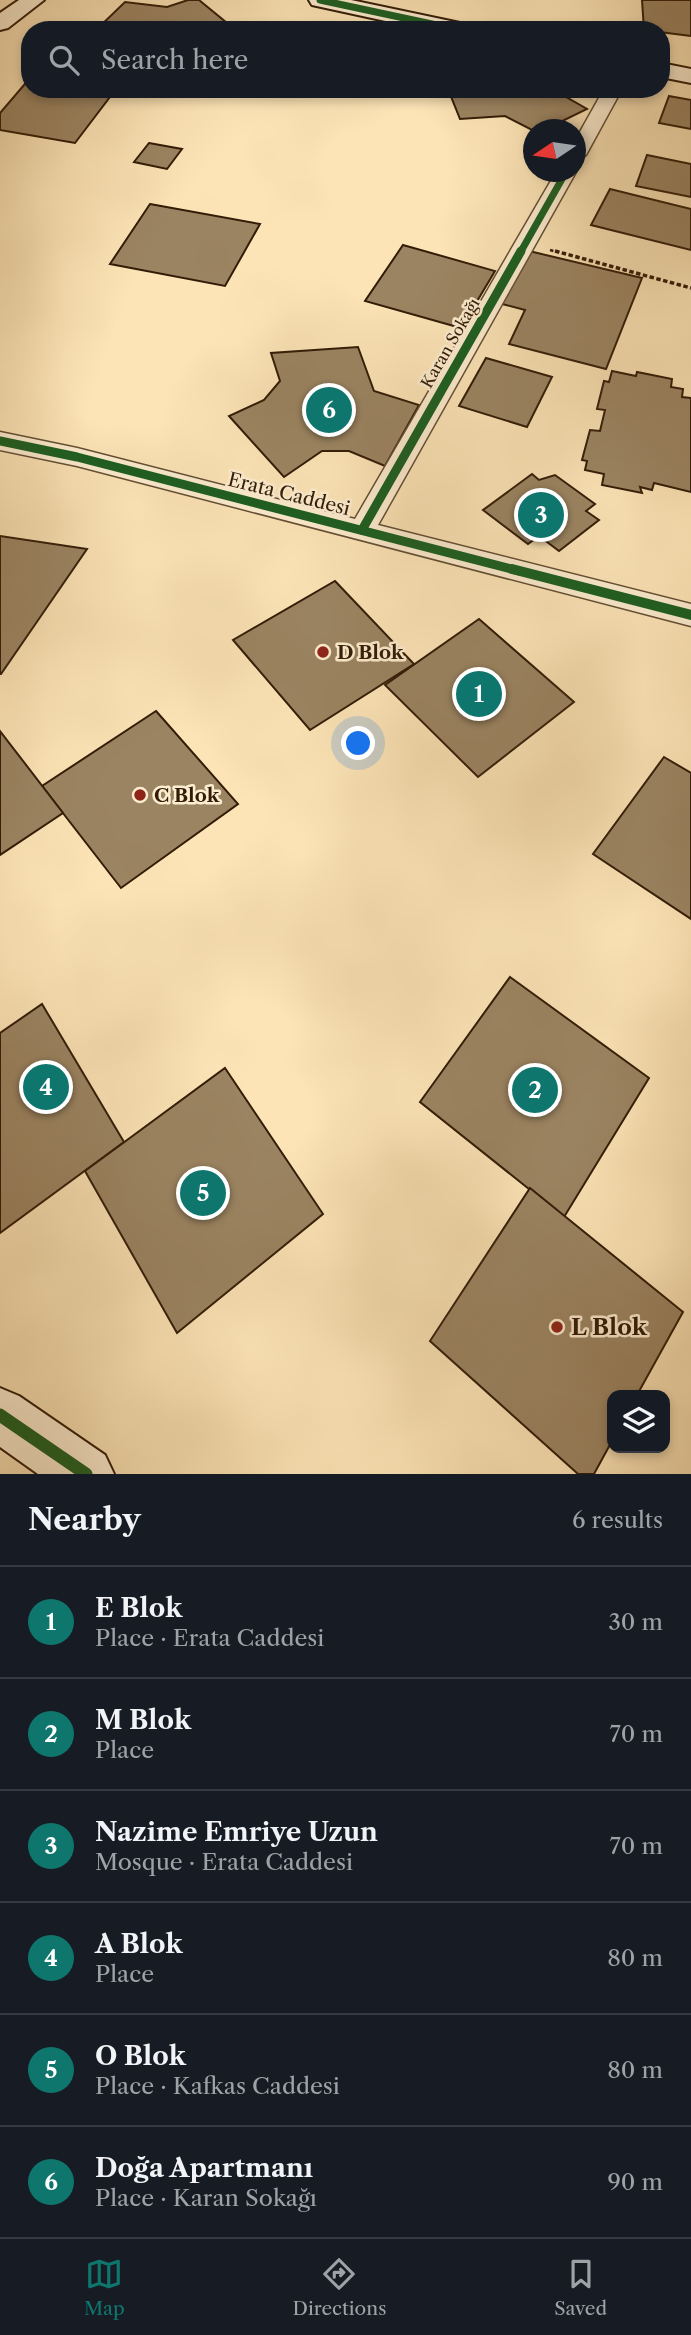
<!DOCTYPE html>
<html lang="en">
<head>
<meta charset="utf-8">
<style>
	:root { --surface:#171b24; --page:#242831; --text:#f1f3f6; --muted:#9ea1a6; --line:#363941; --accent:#0f766e }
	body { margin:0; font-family:"Libre Caslon Text",serif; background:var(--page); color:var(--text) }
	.controls { position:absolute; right:21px; bottom:21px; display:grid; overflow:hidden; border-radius:14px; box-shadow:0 4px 10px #0003 }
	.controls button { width:63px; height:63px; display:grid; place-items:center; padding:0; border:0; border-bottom:2px solid var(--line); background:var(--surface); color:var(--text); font:35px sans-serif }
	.compass { position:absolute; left:523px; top:119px; width:63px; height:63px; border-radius:50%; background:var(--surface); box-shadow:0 4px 10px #0003; rotate:257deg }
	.you { position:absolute; left:359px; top:744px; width:24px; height:24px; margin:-18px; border:5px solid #fff; border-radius:50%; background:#1a73e8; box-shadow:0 0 0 10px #1a73e833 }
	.badge { display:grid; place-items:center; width:46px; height:46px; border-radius:50%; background:var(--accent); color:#fff; font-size:23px; font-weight:700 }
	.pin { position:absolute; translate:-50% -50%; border:4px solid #fff; box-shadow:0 2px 7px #0006 }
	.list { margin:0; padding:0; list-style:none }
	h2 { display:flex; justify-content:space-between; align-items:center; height:91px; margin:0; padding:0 28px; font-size:30px }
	h2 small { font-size:23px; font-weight:400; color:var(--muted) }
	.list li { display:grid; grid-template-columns:46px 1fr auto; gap:21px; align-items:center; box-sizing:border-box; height:112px; padding:0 28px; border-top:2px solid var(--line) }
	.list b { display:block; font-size:26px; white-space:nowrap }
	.list p { margin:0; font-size:23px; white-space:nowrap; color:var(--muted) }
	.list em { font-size:23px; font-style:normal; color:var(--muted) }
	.icon { flex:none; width:38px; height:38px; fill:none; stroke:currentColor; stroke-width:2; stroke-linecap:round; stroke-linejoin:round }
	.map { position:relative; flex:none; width:691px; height:1474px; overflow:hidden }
	.search { position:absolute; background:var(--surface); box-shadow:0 4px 10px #0003; left:21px; right:21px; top:21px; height:77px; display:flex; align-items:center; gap:18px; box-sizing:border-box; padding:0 24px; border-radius:28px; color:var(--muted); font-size:26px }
	.sheet { height:763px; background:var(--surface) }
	nav { display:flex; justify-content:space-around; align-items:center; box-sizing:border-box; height:98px; border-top:2px solid var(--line); background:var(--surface); font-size:19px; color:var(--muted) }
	nav a { display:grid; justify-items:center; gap:4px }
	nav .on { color:var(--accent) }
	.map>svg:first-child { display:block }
	.building { fill:#9b8462; stroke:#321c07; stroke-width:2 }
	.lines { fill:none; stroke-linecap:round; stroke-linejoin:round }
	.street-casing { stroke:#644e33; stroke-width:3 }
	.secondary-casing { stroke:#321c07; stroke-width:4 }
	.path-far1 { stroke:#321c07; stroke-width:2.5; stroke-dasharray:3.5 2.5; stroke-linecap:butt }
	.path { stroke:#321c07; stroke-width:3.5; stroke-dasharray:4.5 2.5; stroke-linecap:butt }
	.street { fill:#fdedd0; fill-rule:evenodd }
	.secondary { fill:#fdedd0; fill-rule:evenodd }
	.cycleway-far3-casing { stroke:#fdedd0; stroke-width:10 }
	.cycleway-far2-casing { stroke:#fdedd0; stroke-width:12 }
	.cycleway-far1-casing { stroke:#fdedd0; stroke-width:15 }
	.cycleway-casing { stroke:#fdedd0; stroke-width:18 }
	.cycleway-far3 { stroke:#1b5e20; stroke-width:7 }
	.cycleway-far2 { stroke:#1b5e20; stroke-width:9 }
	.cycleway-far1 { stroke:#1b5e20; stroke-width:10 }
	.cycleway { stroke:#1b5e20; stroke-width:13 }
	.poi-dot { fill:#8f2418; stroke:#fdedd0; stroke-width:2.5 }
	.labels { text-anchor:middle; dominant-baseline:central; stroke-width:5; stroke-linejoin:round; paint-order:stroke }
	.far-street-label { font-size:16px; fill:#321c07; stroke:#fdedd0 }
	.street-label { font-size:19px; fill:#321c07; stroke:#fdedd0 }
	.poi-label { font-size:19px; font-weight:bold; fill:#321c07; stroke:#fdedd0; text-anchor:start }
	.near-poi-label { font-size:23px; font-weight:bold; fill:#321c07; stroke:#fdedd0; text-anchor:start }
</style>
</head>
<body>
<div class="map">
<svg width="691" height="1474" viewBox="0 0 691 1474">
	<rect width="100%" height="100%" fill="#fce4b6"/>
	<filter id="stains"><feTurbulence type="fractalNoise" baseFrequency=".00286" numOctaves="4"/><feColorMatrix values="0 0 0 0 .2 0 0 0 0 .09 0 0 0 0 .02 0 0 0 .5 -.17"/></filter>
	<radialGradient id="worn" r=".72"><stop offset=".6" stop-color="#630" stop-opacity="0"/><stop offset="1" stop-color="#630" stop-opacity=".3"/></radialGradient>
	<g class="building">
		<path d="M188 0H199L227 23 209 30H96L125 2 167 7Z"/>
		<path d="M642 0H691V36L644 30Z"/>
		<path d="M30 78V89H116L75 143 0 130V113Z"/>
		<path d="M448 89H552L587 109 544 130 534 131 505 116 460 119Z"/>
		<path d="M669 96 691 100V129L659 123Z"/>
		<path d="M149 143 182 149 167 169 134 162Z"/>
		<path d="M647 155 691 164V197L636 186Z"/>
		<path d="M610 189 691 209V250L591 225Z"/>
		<path d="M150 204 260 224 225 286 110 264Z"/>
		<path d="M403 245 495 271 461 328 365 301Z"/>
		<path d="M529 251 642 278 606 369 509 344 525 310 502 304Z"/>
		<path d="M358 347 374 391 419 405 385 466 349 451H322L284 477 229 416 264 400 280 381 271 353Z"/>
		<path d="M486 358 552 377 527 427 459 406Z"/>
		<path d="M612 371 636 376 637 372 672 379 671 387 683 389 682 397 691 398V492L654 483 652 490 640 487 642 493 602 485 604 474 585 470 587 461 582 460 590 430 600 431 605 410 597 409 604 381 609 382Z"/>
		<path d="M532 474 539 480 555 475 595 504 586 511 599 520 559 551 539 536 528 544 483 510Z"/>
		<path d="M0 536 87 549 1 674H0Z"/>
		<path d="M335 581 414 664 310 730 233 640Z"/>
		<path d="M479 619 574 702 478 777 385 685Z"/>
		<path d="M156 711 238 804 121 888 42 786Z"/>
		<path d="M0 731 63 813 0 855Z"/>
		<path d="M664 757 691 773V919L593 854Z"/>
		<path d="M510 977 649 1078 564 1217 420 1102Z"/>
		<path d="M42 1004 124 1142 0 1233V1033Z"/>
		<path d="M225 1068 323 1214 177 1333 85 1171Z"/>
		<path d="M530 1188 683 1312 637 1395H612V1441L594 1474H578L430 1341Z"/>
	</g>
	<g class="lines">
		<defs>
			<g id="street">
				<path d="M604 89H622L586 155 576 161V139Z"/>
				<path d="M576 171V172L378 525 691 604V626L77 466 0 450V432L77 448 355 519 556 172Z"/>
			</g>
			<g id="secondary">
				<path d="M19 0H44L8 28 0 30V13Z"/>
				<path d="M309 0H351L460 23 471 30H427L312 5Z"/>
				<path d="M661 63 691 69V83L661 77Z"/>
				<path d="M0 1388 19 1396 105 1455 114 1474H38L0 1447Z"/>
			</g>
		</defs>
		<use href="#street" class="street-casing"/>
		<use href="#secondary" class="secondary-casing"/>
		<path class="path-far1" d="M550 250 561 253"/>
		<path class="path" d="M555 251 691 288"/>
		<use href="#street" class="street"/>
		<use href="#secondary" class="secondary"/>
		<defs>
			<g id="cycleway-far3">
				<path d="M320 0 460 30"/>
				<path d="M520 253 566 172"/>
			</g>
			<g id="cycleway-far2">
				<path d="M0 441 77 457 519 571"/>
				<path d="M362 530 521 251"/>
			</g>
			<path id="cycleway-far1" d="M512 569 691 615"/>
			<path id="cycleway" d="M0 1415 86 1474"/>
		</defs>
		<use href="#cycleway-far3" class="cycleway-far3-casing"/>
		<use href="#cycleway-far2" class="cycleway-far2-casing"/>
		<use href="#cycleway-far1" class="cycleway-far1-casing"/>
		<use href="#cycleway" class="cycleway-casing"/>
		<use href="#cycleway-far3" class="cycleway-far3"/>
		<use href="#cycleway-far2" class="cycleway-far2"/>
		<use href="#cycleway-far1" class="cycleway-far1"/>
		<use href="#cycleway" class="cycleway"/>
	</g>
	<g class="poi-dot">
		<circle cx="323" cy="652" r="7"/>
		<circle cx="140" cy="795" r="7"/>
		<circle cx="557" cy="1327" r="7"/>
	</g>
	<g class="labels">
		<g class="far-street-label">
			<text transform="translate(450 343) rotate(-60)">Karan Sokağı</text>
		</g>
		<g class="street-label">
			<text transform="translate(289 494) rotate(14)">Erata Caddesi</text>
		</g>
		<g class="poi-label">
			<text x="337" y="652">D Blok</text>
			<text x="154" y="795">C Blok</text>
		</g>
		<g class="near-poi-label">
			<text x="571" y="1327">L Blok</text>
		</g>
	</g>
	<rect width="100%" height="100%" filter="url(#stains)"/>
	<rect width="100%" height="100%" fill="url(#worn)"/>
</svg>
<div class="controls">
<button><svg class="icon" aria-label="layers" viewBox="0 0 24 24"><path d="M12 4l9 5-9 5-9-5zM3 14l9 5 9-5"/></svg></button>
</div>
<svg class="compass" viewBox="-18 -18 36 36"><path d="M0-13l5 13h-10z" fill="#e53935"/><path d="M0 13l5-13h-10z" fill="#9ea1a6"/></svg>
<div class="you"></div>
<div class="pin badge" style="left:479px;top:694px">1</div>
<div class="pin badge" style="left:535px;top:1090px">2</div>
<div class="pin badge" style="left:541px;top:515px">3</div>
<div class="pin badge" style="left:46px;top:1087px">4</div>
<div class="pin badge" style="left:203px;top:1193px">5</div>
<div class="pin badge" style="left:329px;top:410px">6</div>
<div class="search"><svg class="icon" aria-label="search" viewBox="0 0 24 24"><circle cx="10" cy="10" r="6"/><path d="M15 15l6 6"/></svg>Search here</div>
</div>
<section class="sheet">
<h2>Nearby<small>6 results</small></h2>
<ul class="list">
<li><span class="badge">1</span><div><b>E Blok</b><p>Place · Erata Caddesi</p></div><em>30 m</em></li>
<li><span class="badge">2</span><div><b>M Blok</b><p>Place</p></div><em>70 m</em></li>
<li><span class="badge">3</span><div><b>Nazime Emriye Uzun</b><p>Mosque · Erata Caddesi</p></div><em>70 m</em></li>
<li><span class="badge">4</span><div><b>A Blok</b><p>Place</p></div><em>80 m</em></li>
<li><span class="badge">5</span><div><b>O Blok</b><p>Place · Kafkas Caddesi</p></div><em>80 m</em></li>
<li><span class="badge">6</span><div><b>Doğa Apartmanı</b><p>Place · Karan Sokağı</p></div><em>90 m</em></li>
</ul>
</section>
<nav>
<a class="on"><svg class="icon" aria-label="map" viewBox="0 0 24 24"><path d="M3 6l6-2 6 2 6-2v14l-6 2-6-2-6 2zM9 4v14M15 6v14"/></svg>Map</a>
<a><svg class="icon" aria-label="directions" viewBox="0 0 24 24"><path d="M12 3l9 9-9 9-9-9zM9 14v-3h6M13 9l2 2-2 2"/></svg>Directions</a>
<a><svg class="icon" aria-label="saved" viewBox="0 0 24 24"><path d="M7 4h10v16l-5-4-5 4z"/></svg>Saved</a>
</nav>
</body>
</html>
